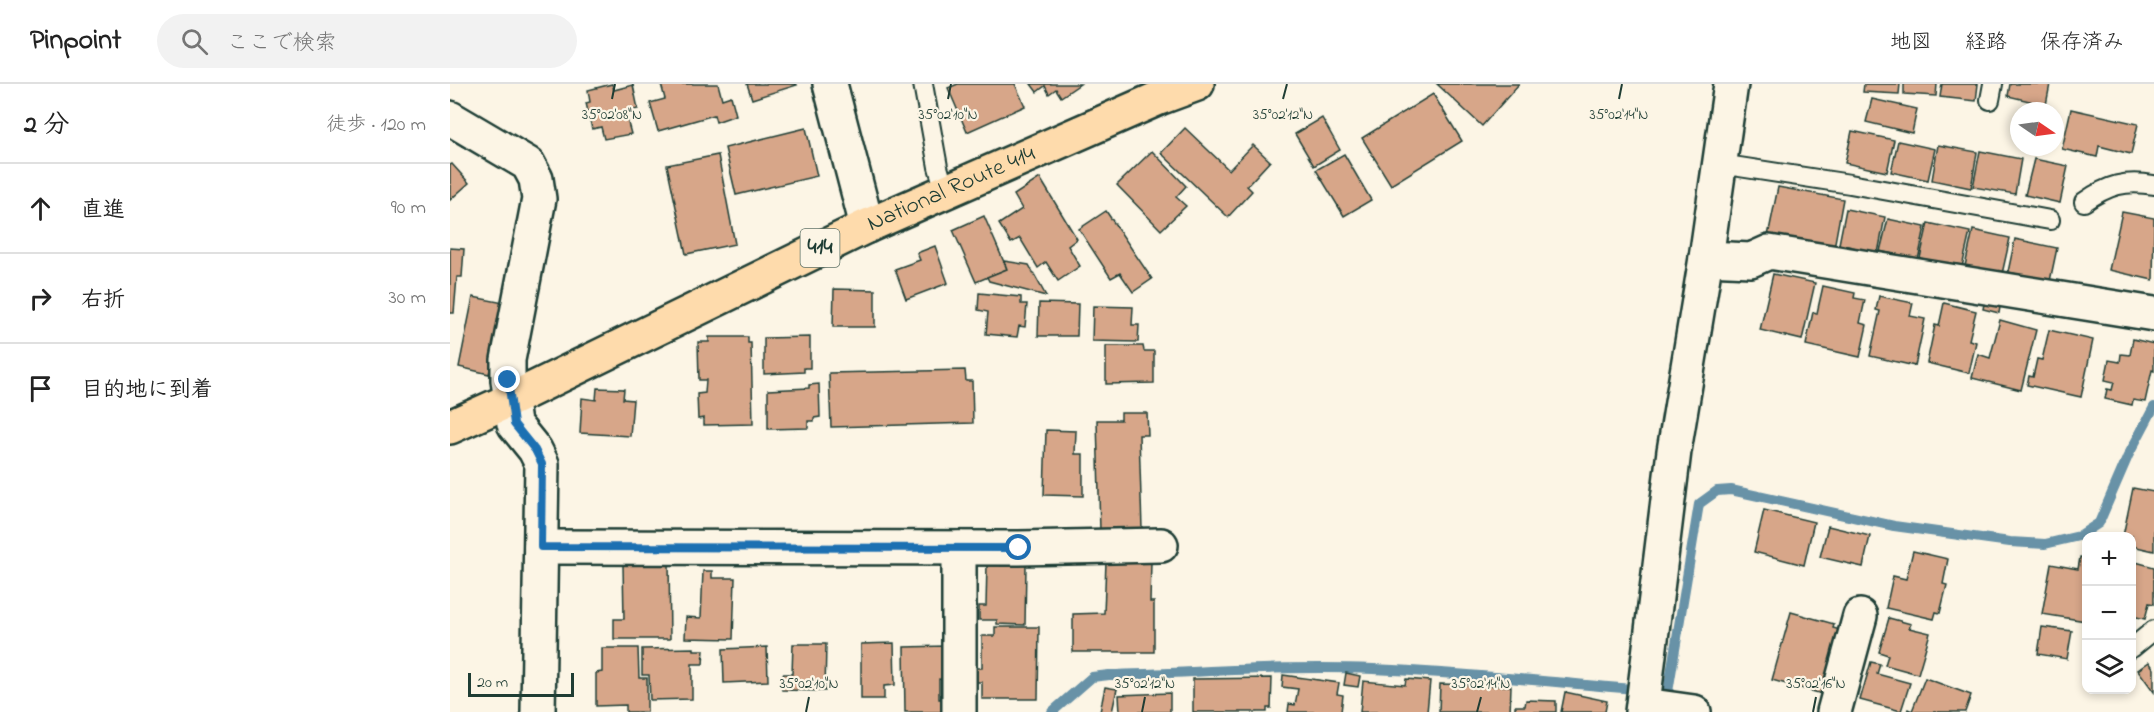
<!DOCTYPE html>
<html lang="ja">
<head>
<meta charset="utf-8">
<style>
	:root { --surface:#fff; --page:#f2f2f2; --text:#222; --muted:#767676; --line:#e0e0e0 }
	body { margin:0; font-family:"Indie Flower","Klee One",sans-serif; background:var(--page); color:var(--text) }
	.controls { position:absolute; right:18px; bottom:18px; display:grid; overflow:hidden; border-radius:12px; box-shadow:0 3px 9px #0003 }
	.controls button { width:54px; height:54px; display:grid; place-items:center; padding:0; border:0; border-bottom:2px solid var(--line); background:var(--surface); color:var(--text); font:30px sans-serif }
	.compass { position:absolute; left:1560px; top:18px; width:54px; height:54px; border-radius:50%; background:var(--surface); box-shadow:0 3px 9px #0003; rotate:103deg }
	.scale { position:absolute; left:18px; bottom:15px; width:106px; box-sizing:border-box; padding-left:6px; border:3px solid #1f3d34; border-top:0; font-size:16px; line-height:21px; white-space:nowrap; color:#1f3d34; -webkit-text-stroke:4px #fcf5e5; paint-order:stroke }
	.stop { position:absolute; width:18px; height:18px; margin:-14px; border:4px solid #1f6fb2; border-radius:50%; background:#fff }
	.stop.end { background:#1f6fb2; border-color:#fff; box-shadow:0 2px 6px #0008 }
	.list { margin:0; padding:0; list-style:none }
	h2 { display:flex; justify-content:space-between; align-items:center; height:78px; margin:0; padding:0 24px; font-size:26px }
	h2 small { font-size:20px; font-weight:400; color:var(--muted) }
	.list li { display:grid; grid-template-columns:39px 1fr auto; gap:18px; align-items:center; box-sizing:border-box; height:90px; padding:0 24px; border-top:2px solid var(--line) }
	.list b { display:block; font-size:22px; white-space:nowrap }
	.list em { font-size:20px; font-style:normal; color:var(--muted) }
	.icon { flex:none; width:33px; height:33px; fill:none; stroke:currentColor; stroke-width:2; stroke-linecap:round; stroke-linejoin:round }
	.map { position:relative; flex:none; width:1704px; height:628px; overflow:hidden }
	header { display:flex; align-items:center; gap:36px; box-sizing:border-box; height:84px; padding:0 30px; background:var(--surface); border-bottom:2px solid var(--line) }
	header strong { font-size:28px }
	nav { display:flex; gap:33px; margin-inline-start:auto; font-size:21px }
	.search { width:420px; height:54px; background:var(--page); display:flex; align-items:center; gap:15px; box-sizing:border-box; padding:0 21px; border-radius:33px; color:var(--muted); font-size:22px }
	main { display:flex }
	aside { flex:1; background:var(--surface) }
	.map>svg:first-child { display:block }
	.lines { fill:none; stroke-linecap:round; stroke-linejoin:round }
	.stream { stroke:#6792a7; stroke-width:10 }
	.building { fill:#d7a689; stroke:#1f3d34; stroke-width:1.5 }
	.service-casing { stroke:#1f3d34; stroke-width:22 }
	.minor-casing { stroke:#1f3d34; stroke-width:38 }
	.tertiary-casing { stroke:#1f3d34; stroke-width:38 }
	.trunk-casing { stroke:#1f3d34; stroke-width:38 }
	.service { stroke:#fcf5e5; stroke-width:18 }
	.minor { stroke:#fcf5e5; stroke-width:33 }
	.tertiary { stroke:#fcf5e5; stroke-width:33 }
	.trunk { stroke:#fedbac; stroke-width:33 }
	.route { stroke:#1f6fb2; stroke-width:8 }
	.ticks { fill:none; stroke:#1f3d34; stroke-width:2 }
	.labels { text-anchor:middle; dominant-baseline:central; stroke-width:4.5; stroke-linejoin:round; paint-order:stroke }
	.shield { fill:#fcf5e5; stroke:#617469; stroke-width:1.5 }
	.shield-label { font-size:22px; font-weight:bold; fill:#1f3d34 }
	.street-label { font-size:24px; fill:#1f3d34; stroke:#fcf5e5 }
	.ticks-label { font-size:15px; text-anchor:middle; fill:#1f3d34; stroke:#fcf5e5; stroke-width:4.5; stroke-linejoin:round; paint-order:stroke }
</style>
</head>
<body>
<header>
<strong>Pinpoint</strong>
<div class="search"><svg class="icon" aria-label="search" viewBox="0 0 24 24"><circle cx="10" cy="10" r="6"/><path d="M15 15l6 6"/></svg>ここで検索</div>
<nav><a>地図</a><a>経路</a><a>保存済み</a></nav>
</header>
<main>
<aside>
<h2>2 分<small>徒歩 · 120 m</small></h2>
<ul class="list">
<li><svg class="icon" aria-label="ahead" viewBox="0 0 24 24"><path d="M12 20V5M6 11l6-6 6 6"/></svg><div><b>直進</b></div><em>90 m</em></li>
<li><svg class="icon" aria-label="right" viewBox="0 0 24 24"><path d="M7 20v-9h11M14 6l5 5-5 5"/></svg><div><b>右折</b></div><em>30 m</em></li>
<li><svg class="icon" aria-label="arrive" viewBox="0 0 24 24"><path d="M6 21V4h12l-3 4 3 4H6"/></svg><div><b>目的地に到着</b></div></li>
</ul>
</aside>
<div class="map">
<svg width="1704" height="628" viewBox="0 0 1704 628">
	<rect width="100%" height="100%" fill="#fcf5e5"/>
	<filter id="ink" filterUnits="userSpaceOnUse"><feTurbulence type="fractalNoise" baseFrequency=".0167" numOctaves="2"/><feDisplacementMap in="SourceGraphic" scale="12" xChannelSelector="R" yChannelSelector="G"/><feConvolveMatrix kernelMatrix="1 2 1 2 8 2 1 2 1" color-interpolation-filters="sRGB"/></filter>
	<g filter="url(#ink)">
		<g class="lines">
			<path class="stream" d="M602 628 642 593 659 591C747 589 835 581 923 585 1021 589 1120 600 1218 608L1249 420 1267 407 1281 406 1444 442 1560 458 1595 460 1629 452 1649 439 1678 372 1704 323"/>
		</g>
		<g class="building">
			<path d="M162 0 164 6 183 1 188 25 175 28 181 50 154 55 151 43 142 45 136 19 140 18 138 6Z"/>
			<path d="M211 0H268L272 15 281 12 286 31 266 38 264 31 208 47 200 19 215 15Z"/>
			<path d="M297 0H346L347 1 302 15Z"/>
			<path d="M508 0H565L575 22 517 48 498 4Z"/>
			<path d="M581 0H630L611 13 606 5 599 10 595 2 587 8Z"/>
			<path d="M987 0H1069L1032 42Z"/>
			<path d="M1414 0H1450L1449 10 1413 8Z"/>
			<path d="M1454 0H1487L1486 12 1454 10Z"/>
			<path d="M1492 0H1528L1526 17 1490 13Z"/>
			<path d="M1560 0H1600L1596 21 1558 12Z"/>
			<path d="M983 10 1012 57 941 101 912 54Z"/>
			<path d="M1422 15 1467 25 1462 49 1416 38Z"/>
			<path d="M1621 25 1688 40 1681 70 1649 62 1647 73 1612 65Z"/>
			<path d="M872 34 890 66 864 82 845 50Z"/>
			<path d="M356 44 367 92 286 111 275 64Z"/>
			<path d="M735 44 779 86 803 61 820 77 797 102 802 107 778 133 711 69Z"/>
			<path d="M1402 47 1444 56 1437 88 1395 79Z"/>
			<path d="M1448 57 1485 65 1478 96 1441 88Z"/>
			<path d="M1488 61 1527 68 1521 104 1482 96Z"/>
			<path d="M702 67 736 102 726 113 736 122 711 146 667 101Z"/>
			<path d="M1530 67 1571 75 1565 110 1523 103Z"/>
			<path d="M894 70 921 116 894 132 866 86Z"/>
			<path d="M268 71 285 160 236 170 217 81Z"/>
			<path d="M1584 75 1618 82 1610 119 1575 111Z"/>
			<path d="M2 80 19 99 0 116V81Z"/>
			<path d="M590 94 627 155 618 162 630 182 608 197 596 178 588 184 570 154 561 159 549 140 572 125 564 111Z"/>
			<path d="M1328 103 1393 115 1384 164 1318 152Z"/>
			<path d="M1396 125 1435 133 1428 169 1389 160Z"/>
			<path d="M656 127 702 195 683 208 670 189 661 194 629 145Z"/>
			<path d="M1672 128 1704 134 1703 196 1659 186Z"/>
			<path d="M534 132 557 185 526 198 503 146Z"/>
			<path d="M1438 135 1475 143 1468 176 1430 167Z"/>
			<path d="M1478 139 1520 148 1512 183 1470 174Z"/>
			<path d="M1523 146 1560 154 1552 190 1515 182Z"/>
			<path d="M1565 155 1607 164 1600 197 1558 188Z"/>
			<path d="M485 162 498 199 456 215 445 185 470 176 467 169Z"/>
			<path d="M0 164 14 165 12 193H7L4 229H0Z"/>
			<path d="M554 177 579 181 596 212 539 197 537 193 557 185Z"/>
			<path d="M1323 190 1365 199 1352 256 1310 246Z"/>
			<path d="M1373 202 1405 209 1404 214 1415 216 1410 239 1417 241 1410 273 1356 261 1363 228 1367 229Z"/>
			<path d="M384 205 425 206V243H383Z"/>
			<path d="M529 209 571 213V220H577L575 243 569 242 567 253 536 250 538 228 528 226Z"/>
			<path d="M1429 212 1463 219 1460 232 1475 235 1465 282 1420 272 1430 227 1426 226Z"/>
			<path d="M23 213 54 219 39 290 9 283Z"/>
			<path d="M589 219 628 220 627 252H588Z"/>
			<path d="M1494 219 1526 227 1519 256 1526 258 1519 289 1477 279 1485 241 1489 242Z"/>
			<path d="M1534 220 1550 223 1549 229 1533 225Z"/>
			<path d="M643 222 683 223 682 241H689L688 258 642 257Z"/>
			<path d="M1550 236 1586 246 1571 306 1522 294 1528 270 1540 274Z"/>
			<path d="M1599 246 1643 256 1631 313 1577 301 1579 292 1583 293 1587 275 1592 276Z"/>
			<path d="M259 253H298V259H301L303 340 254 341V334L248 335 247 310 255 309 256 296H249L248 258H259Z"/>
			<path d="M360 253V284H354V288L314 290V254Z"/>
			<path d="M1683 255 1704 260V287L1702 286 1695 318 1683 316 1682 321 1655 315 1657 305 1662 306 1664 298 1655 296 1659 276 1670 278 1671 270 1680 271Z"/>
			<path d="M656 262H693L694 267H704V299L656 300Z"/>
			<path d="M515 286 516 297H522L523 339 381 343 379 289Z"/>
			<path d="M369 300 370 333 364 334V337H358V344L318 345V306L359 304V301Z"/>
			<path d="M147 304 174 305 173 315 183 316 180 352 130 349 132 314 146 316Z"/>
			<path d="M671 329H697L698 351H689L692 445 650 447 647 336H671Z"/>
			<path d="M596 346 626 347 625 370H633V412L594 411Z"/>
			<path d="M1683 404 1704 408V467L1682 462V452H1673Z"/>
			<path d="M1314 426 1364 438 1354 481 1304 468Z"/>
			<path d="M1378 442 1420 452 1413 483 1370 473Z"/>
			<path d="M1463 467 1498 475 1493 500 1497 501 1490 529 1486 528 1484 535 1436 524 1443 492 1456 495Z"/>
			<path d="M1630 473 1636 474V537L1592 530 1601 480 1628 485Z"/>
			<path d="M190 477H219L220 555H164V535H174L173 481H190Z"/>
			<path d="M701 477 700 518H704V568H623V530L654 529 656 478Z"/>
			<path d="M1682 477 1704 483V520L1699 519 1695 535 1682 532Z"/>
			<path d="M537 480 576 481 575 541 547 540V536H529V522H536Z"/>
			<path d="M253 487H262V494H285L283 555 235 554 236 533 251 534Z"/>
			<path d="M1341 528 1384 540 1383 544 1394 547 1376 611 1322 596Z"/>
			<path d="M1439 534 1461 540 1459 544 1480 549 1468 590 1435 581 1438 571 1429 568Z"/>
			<path d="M545 543H589L588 615H532V598H525V584H532V552H545Z"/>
			<path d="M1592 543 1622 547 1617 575 1588 570Z"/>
			<path d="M444 559 445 601 434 602V615H411V560Z"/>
			<path d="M343 560H376L375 607 332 606 333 590H342Z"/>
			<path d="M496 562 497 596 489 595V615H497V628H455L454 563Z"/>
			<path d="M317 563 318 597 274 599 273 565Z"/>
			<path d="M152 564H188L189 594H197V628H176V621L146 622V589L152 588Z"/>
			<path d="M244 564V566H254L253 580H242V615L200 616 199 591H192V565Z"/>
			<path d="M1421 578 1430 580 1427 590 1460 599 1451 627 1410 616Z"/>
			<path d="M1699 578 1704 585V608L1688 586Z"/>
			<path d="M896 589 910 592 908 603 894 601Z"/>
			<path d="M833 591 889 599 887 610 893 611 891 628H838L839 620 845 621 848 605 832 603Z"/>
			<path d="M822 594 821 624H817V628H743V595Z"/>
			<path d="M1475 594 1521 611 1515 628H1457L1458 625 1462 627Z"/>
			<path d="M956 595 980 597 977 628H910L913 597 955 601Z"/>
			<path d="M990 600 1061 602 1060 628H989Z"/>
			<path d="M655 603 667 605 662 628H650Z"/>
			<path d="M1115 608 1157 617 1155 628H1111Z"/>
			<path d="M720 609V628H670L669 611Z"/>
			<path d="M1076 616 1106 617V628H1065V622H1075Z"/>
		</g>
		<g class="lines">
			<defs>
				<g id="service">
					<path d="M473 0 488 83 495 107"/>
					<path d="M1540 16 1543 0"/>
					<path d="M1270 80 1400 100 1600 136"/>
					<path d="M1634 118C1658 101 1675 96 1704 101"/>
					<path d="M1682 564 1704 546"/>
				</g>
				<g id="minor">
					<path d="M380 0 417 142"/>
					<path d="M0 34 78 80 86 95 89 115 58 276V296L64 340 85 366 92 380 88 628"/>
					<path d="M1256 174 1301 176 1319 168 1704 230"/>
					<path d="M91 463 569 464 711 461"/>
					<path d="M509 464V628"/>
					<path d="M1194 621 1244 628"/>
					<path d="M1384 628 1410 532"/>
				</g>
				<path id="tertiary" d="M1192 628 1224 367 1256 174 1281 0"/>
				<g id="trunk">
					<path id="s1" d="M0 343 60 316 417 142 709 14 747 0"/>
				</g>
			</defs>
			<use href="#service" class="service-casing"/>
			<use href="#minor" class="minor-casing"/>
			<use href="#tertiary" class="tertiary-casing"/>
			<use href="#trunk" class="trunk-casing"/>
			<use href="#service" class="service"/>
			<use href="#minor" class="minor"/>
			<use href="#tertiary" class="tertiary"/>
			<use href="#trunk" class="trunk"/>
		</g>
	</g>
	<g class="lines" filter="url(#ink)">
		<path class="route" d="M58 296 64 340 85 366 92 380 91 463 569 464"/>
	</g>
	<path class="ticks" d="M162 15 165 0M498 15 501 0M833 15 837 0M1169 15 1172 0M356 628 359 613M692 628 695 613M1027 628 1031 613M1363 628 1366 613"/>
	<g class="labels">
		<rect class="shield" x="350.5" y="145" width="39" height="38" rx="4.5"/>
		<g class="shield-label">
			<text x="370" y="164">414</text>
		</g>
		<g class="street-label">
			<text stroke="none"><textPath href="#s1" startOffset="555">National Route 414</textPath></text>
		</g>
	</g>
	<g class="ticks-label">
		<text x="162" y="35">35°02'08"N</text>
		<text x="498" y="35">35°02'10"N</text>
		<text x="833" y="35">35°02'12"N</text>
		<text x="1169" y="35">35°02'14"N</text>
		<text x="359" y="604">35°02'10"N</text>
		<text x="695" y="604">35°02'12"N</text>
		<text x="1031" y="604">35°02'14"N</text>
		<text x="1366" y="604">35°02'16"N</text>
	</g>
</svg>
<div class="controls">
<button>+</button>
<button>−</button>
<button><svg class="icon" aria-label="layers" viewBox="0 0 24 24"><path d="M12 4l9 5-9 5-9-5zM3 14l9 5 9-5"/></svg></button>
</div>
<svg class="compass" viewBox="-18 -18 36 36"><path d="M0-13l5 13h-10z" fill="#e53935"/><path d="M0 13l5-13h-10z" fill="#767676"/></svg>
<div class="scale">20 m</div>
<div class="stop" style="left:569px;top:464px"></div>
<div class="stop end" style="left:58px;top:296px"></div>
</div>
</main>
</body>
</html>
